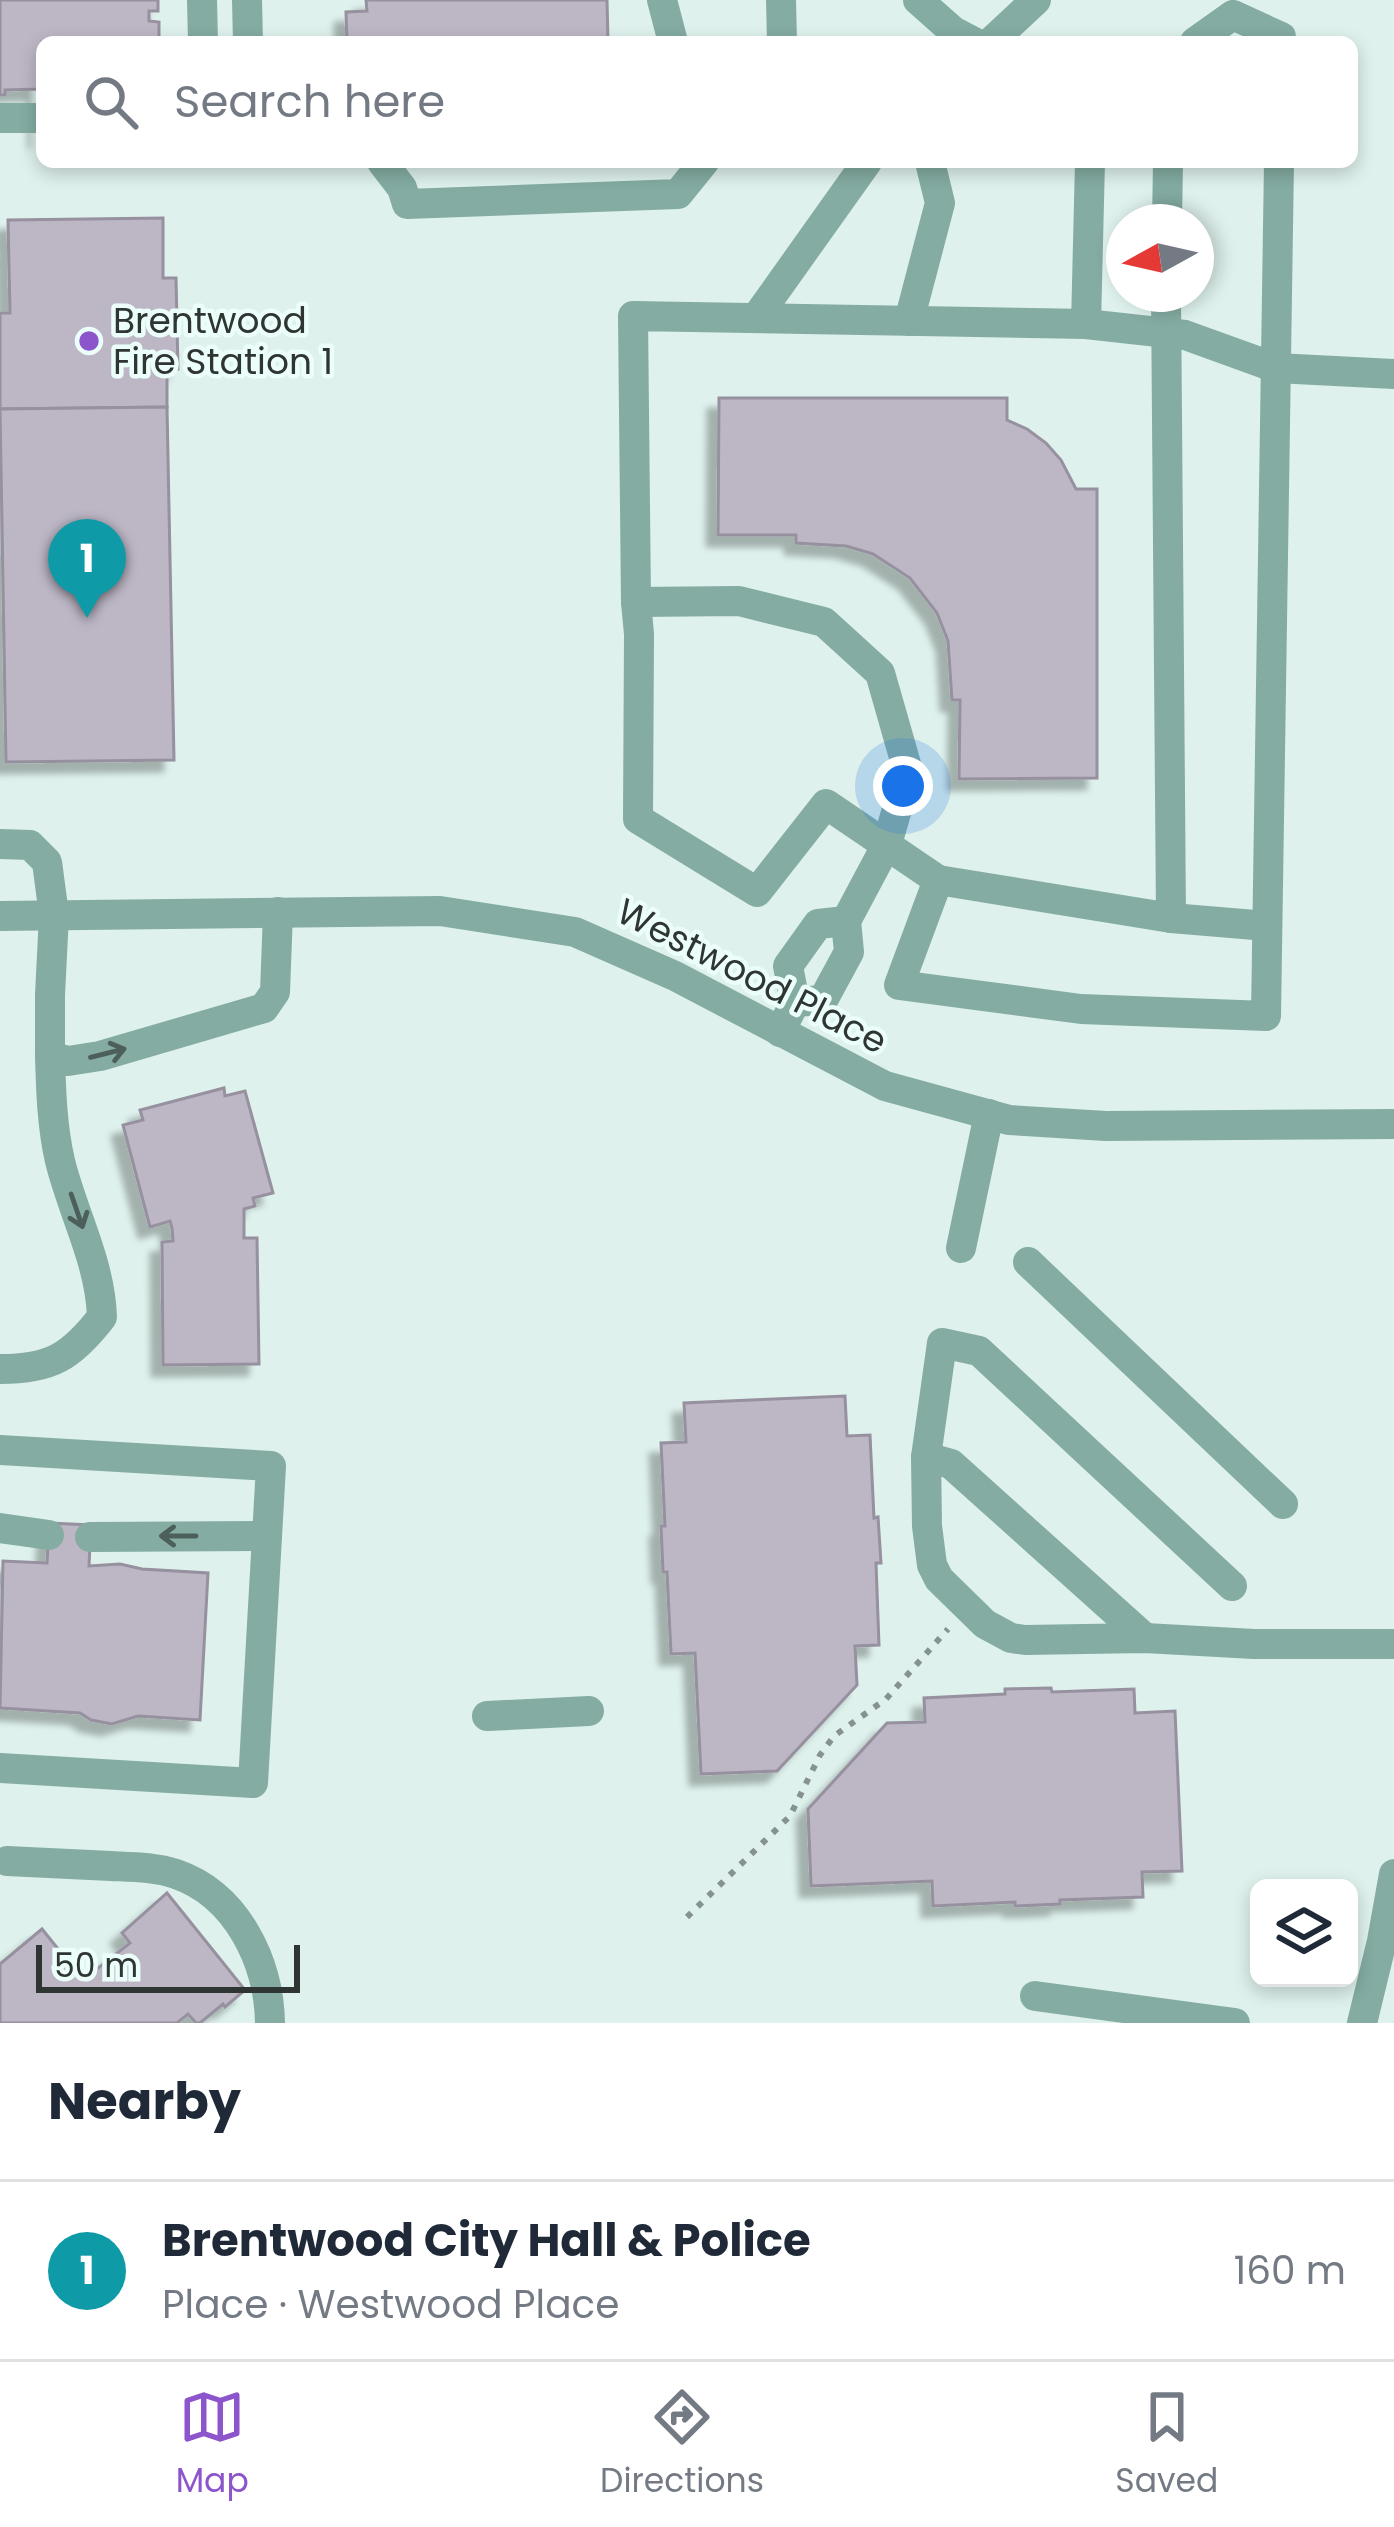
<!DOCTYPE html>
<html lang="en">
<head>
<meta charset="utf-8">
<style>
	:root { --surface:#fff; --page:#f6f6f7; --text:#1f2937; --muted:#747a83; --line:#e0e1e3; --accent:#8d55cc }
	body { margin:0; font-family:Poppins,sans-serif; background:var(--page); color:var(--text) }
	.controls { position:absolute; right:36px; bottom:36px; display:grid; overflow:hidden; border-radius:18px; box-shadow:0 6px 18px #0003 }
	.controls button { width:108px; height:108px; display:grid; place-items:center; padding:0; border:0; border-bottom:3px solid var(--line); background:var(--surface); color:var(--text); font:60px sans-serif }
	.compass { position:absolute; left:1106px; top:204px; width:108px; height:108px; border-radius:50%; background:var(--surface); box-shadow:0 6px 18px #0003; rotate:262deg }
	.scale { position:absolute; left:36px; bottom:30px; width:264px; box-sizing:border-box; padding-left:12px; border:6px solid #2e3533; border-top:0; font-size:33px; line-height:42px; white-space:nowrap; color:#2e3533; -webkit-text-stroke:9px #ebfef9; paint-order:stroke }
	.you { position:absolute; left:903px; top:786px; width:42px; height:42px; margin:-30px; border:9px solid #fff; border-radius:50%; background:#1a73e8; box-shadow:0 0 0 18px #1a73e833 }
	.badge { display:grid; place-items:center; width:78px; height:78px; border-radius:50%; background:var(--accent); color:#fff; font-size:39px; font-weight:700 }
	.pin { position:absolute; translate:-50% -99px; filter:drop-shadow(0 3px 6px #0008) }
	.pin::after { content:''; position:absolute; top:63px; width:42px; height:36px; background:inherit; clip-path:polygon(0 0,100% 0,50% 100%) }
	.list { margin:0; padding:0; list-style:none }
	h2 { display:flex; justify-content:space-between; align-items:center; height:156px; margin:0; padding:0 48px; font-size:51px }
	h2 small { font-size:39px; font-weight:400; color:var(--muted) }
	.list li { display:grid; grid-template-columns:78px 1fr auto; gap:36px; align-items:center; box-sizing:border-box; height:180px; padding:0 48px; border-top:3px solid var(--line) }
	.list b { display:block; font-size:45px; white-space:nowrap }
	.list p { margin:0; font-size:39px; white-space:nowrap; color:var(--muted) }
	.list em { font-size:39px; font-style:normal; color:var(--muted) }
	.icon { flex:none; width:66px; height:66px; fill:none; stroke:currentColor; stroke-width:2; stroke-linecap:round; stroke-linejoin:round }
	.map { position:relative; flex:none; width:1394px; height:2023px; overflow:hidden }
	.search { position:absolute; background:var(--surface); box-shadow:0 6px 18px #0003; left:36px; right:36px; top:36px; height:132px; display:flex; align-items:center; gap:30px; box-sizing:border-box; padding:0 42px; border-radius:18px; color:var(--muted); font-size:45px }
	.sheet { height:336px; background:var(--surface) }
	nav { display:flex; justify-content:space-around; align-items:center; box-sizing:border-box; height:168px; border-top:3px solid var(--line); background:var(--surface); font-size:33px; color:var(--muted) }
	nav a { display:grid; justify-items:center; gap:6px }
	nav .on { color:var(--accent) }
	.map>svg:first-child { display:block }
	.building { fill:#bcb6c5; stroke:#96909f; stroke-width:3; filter:url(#shadow) }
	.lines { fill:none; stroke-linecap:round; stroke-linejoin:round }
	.path { stroke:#85928f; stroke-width:6; stroke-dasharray:6 9; stroke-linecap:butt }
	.minor { stroke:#84aca2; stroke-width:30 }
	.oneway { stroke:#4c5f5a }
	.poi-dot { fill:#8d55cc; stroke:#ebfef9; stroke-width:4.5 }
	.labels { text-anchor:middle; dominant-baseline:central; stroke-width:9; stroke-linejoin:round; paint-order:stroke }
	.poi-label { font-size:36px; fill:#2e3533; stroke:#ebfef9; text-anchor:start }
	.street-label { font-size:36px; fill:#2e3533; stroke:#ebfef9 }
</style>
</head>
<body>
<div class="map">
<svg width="1394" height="2023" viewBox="0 0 1394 2023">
	<defs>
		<filter id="shadow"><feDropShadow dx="-11" dy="11" stdDeviation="3" flood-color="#0004"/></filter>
	</defs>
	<rect width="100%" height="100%" fill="#def1ec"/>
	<g class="building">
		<path d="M0 0H158V11H149V21L159 22V42H42L40 138 39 89 5 90V95H0Z"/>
		<path d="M366 0H607L608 42H347L346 12 367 11Z"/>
		<path d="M163 218V278H176L178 369H167V407L0 409V313H10L8 220Z"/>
		<path d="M719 398H1007V420L1027 429 1046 443 1061 460 1076 489H1097V778L959 779 960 700H952L948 641 937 613 910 578 873 554 846 546 796 543V535H718Z"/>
		<path d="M167 407 174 760 6 762 0 409Z"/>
		<path d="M224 1088 225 1096 245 1091 273 1193 253 1198 255 1206 244 1209V1238H257L259 1364 163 1365 162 1242 173 1241 172 1228 170 1221 150 1227 123 1125 143 1120 140 1110Z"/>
		<path d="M845 1396 847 1436 870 1435 874 1518 878 1517 881 1563H876L879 1645 855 1646 857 1685 777 1771 701 1774 695 1653 671 1654 667 1572H663L661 1526H665L661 1443 686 1442 684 1403Z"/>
		<path d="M49 1523 91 1525 89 1566 120 1564 142 1569 208 1573 200 1720 138 1716 112 1724 91 1720 80 1713 0 1708 3 1561 47 1563Z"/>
		<path d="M1051 1688 1052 1692 1134 1689 1135 1713 1175 1711 1182 1871 1142 1872 1143 1897 1060 1900V1904L1015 1906V1902L933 1906 932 1881 811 1886 808 1809 887 1723 925 1722 924 1698 1005 1694V1689Z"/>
		<path d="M167 1893 245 1990 225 2007 223 2004 200 2023H196L188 2014 177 2023H0V1964L42 1929 83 1980 130 1943 122 1933Z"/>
	</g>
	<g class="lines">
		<path class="path" d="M687 1917 790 1816 820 1755 834 1736 886 1699 948 1629"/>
		<g class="minor">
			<path d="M202 0 203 42"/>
			<path d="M247 0 248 42"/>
			<path d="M662 0 673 42"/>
			<path d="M781 0 782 42"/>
			<path d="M918 0 953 31 974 42"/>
			<path d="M991 42 1036 0"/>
			<path d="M1195 42 1233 15 1281 37V42"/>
			<path d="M0 118H40"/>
			<path d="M382 162 402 188 407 204 678 194 704 162"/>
			<path d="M1090 162 1086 324 633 316 636 602 639 634 638 819 757 892 826 804 938 880 899 985 1081 1009 1266 1016 1279 162"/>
			<path d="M1167 222 1168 162"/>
			<path d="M756 318 867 162"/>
			<path d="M909 321 940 203 930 162"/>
			<path d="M1086 324 1185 335 1276 368 1394 374"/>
			<path d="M636 602 739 601 824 622 880 673 908 771 887 844 846 921"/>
			<path d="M0 844 30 845 47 862 54 915 50 995V1056L68 1061 100 1056 264 1008 275 992 278 912"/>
			<path d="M938 880 1171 918 1166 294"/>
			<path d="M0 916 440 911 575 932 675 976 885 1086 1009 1120 1106 1126 1394 1124"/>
			<path d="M1171 918 1267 926"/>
			<path d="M780 1032 795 1002 788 966 818 924 846 921 849 952 823 1000 795 1002"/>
			<path d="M961 1248 989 1114"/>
			<path d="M1028 1262 1283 1504"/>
			<path d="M0 1369C51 1369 71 1357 102 1317 100 1261 73 1214 60 1161 52 1126 51 1091 50 1056"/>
			<path d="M0 1450 271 1466 253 1783 0 1768"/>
			<path d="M926 1457 951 1464 1145 1638"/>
			<path d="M0 1528 49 1535"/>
			<path d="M90 1537 267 1536"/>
			<path d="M1232 1586 979 1351 942 1343 926 1457 927 1526 932 1565 939 1579 985 1624 1011 1638 1025 1640 1145 1638 1254 1644H1394"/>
			<path d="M487 1716 589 1711"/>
			<path d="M7 1861C42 1863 76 1864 111 1866 132 1867 155 1867 176 1874 237 1895 269 1962 270 2023"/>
			<path d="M1035 1996 1235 2023"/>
			<path d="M1362 2023 1382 1941 1394 1874"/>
		</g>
	</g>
	<defs><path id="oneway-shaft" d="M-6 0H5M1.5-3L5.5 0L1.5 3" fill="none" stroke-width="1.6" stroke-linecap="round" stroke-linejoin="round" transform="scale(3)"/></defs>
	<g class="oneway">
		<use href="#oneway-shaft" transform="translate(108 1053) rotate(-14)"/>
		<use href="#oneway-shaft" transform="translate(77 1211) rotate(71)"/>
		<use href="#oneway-shaft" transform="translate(178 1536) rotate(180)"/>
	</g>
	<circle class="poi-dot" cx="89" cy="341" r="12"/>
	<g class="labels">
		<g class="poi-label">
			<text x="113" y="320">Brentwood<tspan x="113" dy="41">Fire Station 1</tspan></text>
		</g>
		<g class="street-label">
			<text transform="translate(752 976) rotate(27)">Westwood Place</text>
		</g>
	</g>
</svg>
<div class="controls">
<button><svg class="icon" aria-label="layers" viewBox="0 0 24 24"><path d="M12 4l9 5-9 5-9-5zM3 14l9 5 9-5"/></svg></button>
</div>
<svg class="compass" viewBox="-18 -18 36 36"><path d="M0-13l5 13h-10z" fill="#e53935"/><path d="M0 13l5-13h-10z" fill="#747a83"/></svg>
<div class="scale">50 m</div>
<div class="you"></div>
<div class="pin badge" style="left:87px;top:618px;background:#0f9aa8">1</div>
<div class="search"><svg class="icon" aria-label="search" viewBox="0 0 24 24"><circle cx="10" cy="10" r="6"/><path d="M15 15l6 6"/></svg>Search here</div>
</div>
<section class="sheet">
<h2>Nearby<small></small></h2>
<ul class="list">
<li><span class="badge" style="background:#0f9aa8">1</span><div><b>Brentwood City Hall &amp; Police</b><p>Place · Westwood Place</p></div><em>160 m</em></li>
</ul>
</section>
<nav>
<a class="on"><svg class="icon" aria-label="map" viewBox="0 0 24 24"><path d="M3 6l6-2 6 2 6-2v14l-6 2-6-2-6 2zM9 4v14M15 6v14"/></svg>Map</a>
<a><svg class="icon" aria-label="directions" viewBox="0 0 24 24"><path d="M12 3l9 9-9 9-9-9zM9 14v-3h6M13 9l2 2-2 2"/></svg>Directions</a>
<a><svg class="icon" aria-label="saved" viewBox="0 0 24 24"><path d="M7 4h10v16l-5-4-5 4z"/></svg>Saved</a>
</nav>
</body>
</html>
